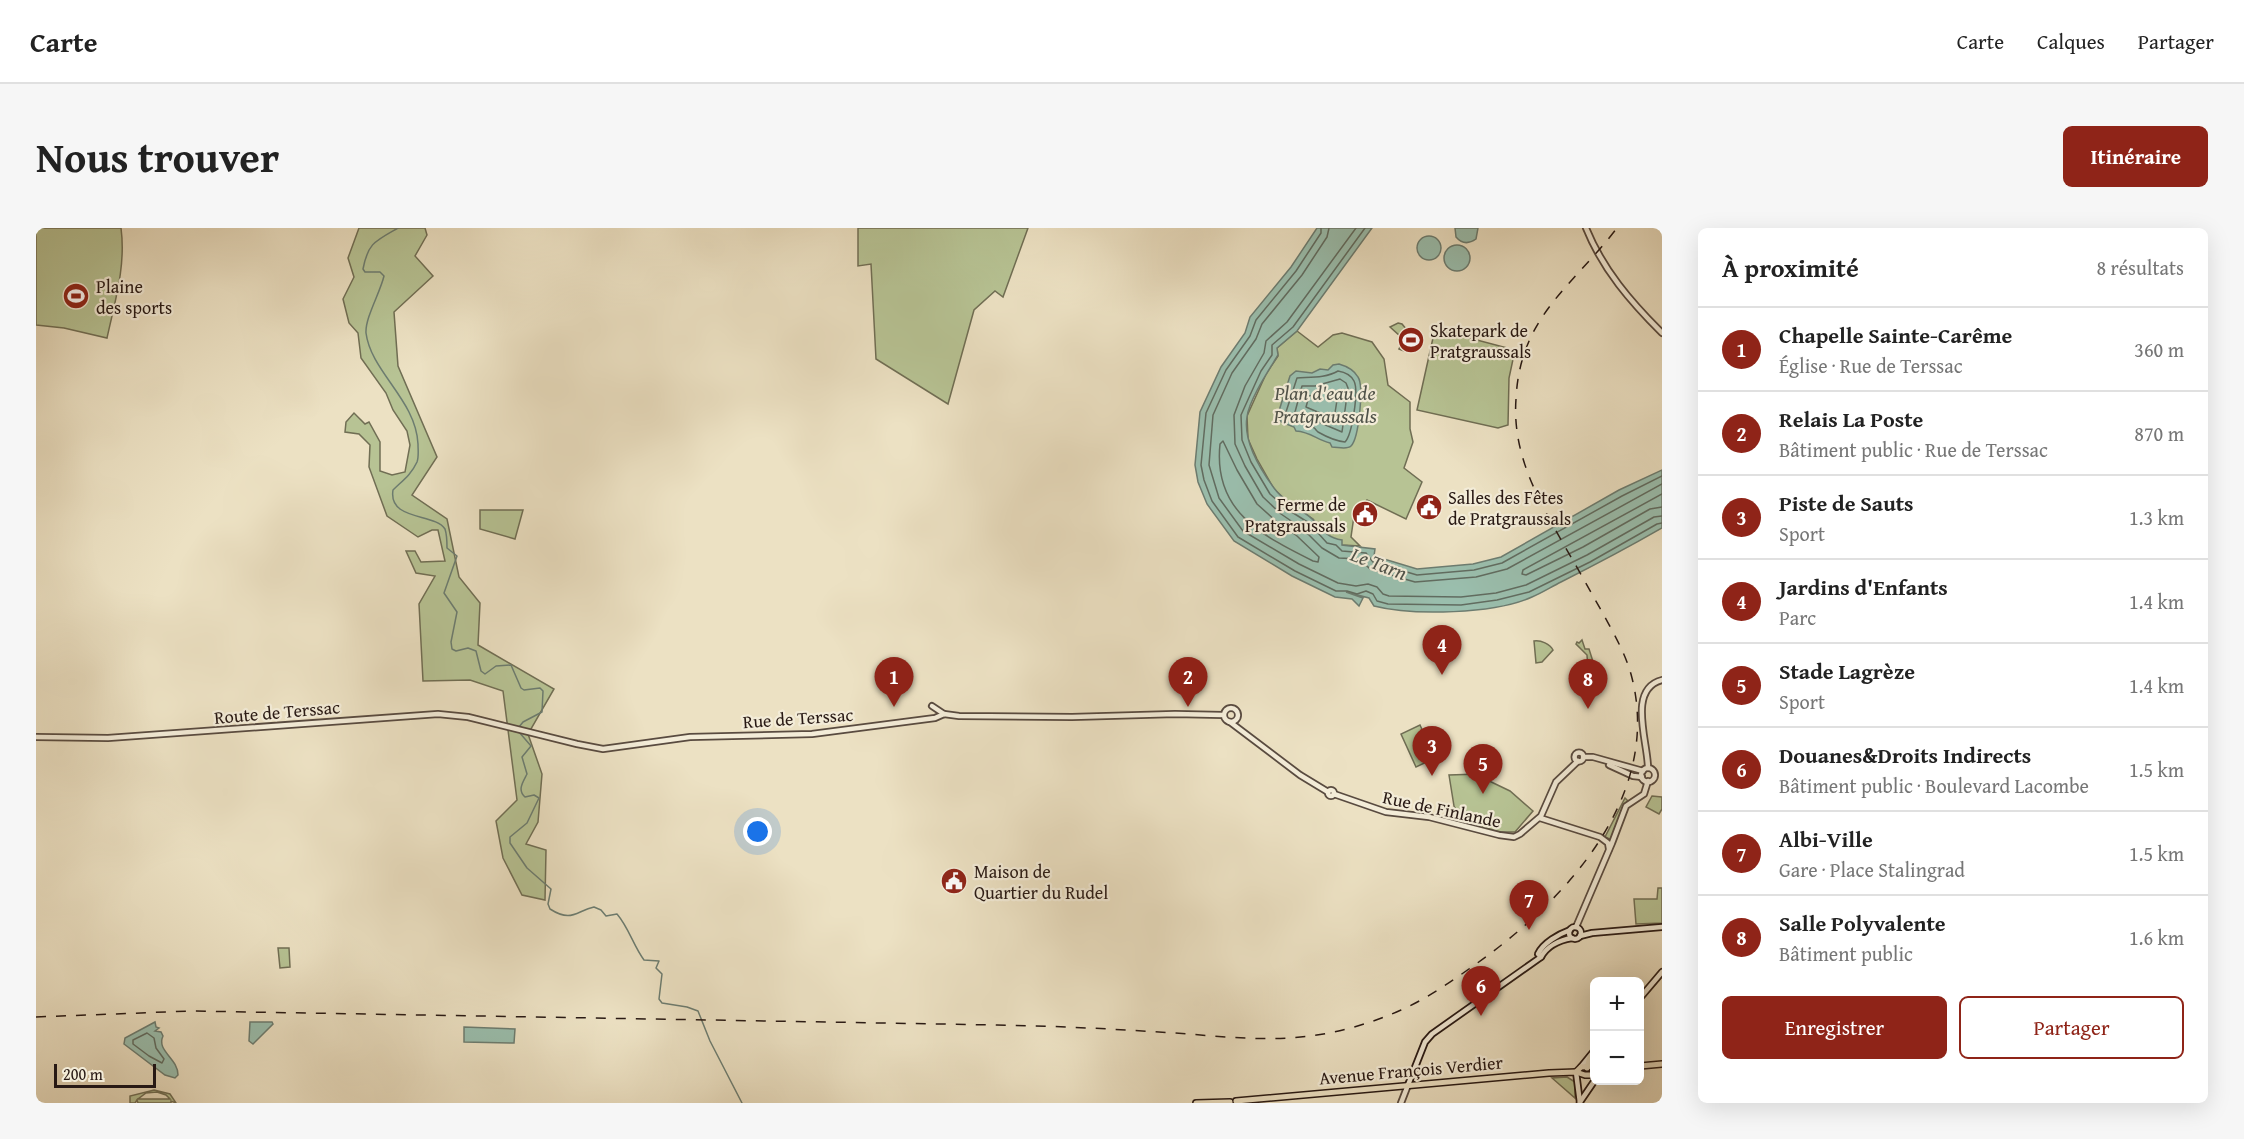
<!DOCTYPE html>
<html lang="fr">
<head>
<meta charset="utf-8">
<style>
	:root { --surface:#fff; --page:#f6f6f6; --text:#222; --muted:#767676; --line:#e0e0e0; --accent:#8f2418 }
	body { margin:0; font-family:"Gentium Book Plus",serif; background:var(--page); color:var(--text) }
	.controls { position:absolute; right:18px; bottom:18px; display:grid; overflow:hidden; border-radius:9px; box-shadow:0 6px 24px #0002 }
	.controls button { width:54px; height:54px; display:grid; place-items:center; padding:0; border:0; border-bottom:2px solid var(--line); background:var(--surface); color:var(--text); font:30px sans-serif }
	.scale { position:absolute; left:18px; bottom:15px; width:102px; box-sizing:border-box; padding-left:6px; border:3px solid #281914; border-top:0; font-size:16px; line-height:21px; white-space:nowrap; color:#281914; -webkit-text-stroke:4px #f3ecd8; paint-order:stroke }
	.you { position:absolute; left:722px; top:604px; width:21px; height:21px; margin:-15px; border:4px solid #fff; border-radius:50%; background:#1a73e8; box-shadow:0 0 0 9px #1a73e833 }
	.badge { display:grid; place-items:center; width:39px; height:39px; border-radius:50%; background:var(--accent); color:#fff; font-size:20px; font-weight:700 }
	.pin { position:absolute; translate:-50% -50px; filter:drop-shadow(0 2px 3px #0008) }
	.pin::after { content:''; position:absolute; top:32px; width:21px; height:18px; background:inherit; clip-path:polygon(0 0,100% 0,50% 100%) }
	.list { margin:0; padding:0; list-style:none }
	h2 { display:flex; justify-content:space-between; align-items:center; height:78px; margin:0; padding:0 24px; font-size:26px }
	h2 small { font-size:20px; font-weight:400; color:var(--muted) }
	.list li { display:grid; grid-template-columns:39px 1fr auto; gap:18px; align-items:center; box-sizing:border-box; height:84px; padding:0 24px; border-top:2px solid var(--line) }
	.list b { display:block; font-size:22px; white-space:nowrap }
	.list p { margin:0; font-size:20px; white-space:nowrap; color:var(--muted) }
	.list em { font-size:20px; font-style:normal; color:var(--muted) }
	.actions { display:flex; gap:12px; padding:18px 24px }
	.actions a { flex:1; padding:14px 0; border:2px solid var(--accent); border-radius:9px; text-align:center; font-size:21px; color:var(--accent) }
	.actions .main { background:var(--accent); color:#fff }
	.map { position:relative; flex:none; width:1626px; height:875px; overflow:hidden; border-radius:9px }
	header { display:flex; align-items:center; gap:36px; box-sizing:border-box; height:84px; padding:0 30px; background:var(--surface); border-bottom:2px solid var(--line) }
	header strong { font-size:28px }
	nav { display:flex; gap:33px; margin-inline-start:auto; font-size:21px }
	.intro { display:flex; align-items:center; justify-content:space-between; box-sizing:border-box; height:144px; padding:0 36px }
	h1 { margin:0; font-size:42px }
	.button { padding:15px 27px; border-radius:9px; background:var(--accent); color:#fff; font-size:21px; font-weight:700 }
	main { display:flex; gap:36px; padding:0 36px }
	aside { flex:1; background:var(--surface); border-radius:9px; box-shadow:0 6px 24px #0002 }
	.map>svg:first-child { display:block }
	.green { fill:#b7c394; stroke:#706e54; stroke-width:1.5; fill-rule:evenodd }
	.water { fill:#9abead; stroke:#6c7c70; stroke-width:1.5 }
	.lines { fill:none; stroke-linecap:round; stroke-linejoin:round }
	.shore { stroke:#616c60; stroke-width:1.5 }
	.stream { stroke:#6c7c70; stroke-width:1.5 }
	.tertiary-casing { stroke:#594b40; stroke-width:8 }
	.secondary-casing { stroke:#281914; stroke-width:8 }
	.primary-casing { stroke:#281914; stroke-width:8 }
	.tertiary { stroke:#f3ecd8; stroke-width:4.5 }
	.secondary { stroke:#f3ecd8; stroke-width:4.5 }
	.primary { stroke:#ece1c3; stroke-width:5 }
	.rail { stroke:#281914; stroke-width:1.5; stroke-dasharray:10 10; stroke-linecap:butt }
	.labels { text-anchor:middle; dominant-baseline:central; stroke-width:4.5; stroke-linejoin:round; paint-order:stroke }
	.poi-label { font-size:18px; fill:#281914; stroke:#f3ecd8; text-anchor:start }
	.street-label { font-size:18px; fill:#281914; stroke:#f3ecd8 }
	.water-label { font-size:20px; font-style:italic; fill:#50534a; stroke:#f3ecd8 }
</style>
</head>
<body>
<header>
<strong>Carte</strong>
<nav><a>Carte</a><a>Calques</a><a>Partager</a></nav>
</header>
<div class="intro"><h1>Nous trouver</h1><a class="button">Itinéraire</a></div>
<main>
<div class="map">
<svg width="1626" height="875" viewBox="0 0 1626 875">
	<rect width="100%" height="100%" fill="#ece1c3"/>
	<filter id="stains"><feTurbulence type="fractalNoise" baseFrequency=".00333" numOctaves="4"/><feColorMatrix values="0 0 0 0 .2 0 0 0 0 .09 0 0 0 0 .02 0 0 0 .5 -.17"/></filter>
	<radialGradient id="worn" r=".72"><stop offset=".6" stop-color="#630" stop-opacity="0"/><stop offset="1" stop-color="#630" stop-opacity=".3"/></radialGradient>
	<g class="green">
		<path d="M0 0H85C90 38 79 73 71 110L28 100 0 97Z"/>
		<path d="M323 0H389L391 7 379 28 397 48 358 84 362 138 401 229 376 267 411 291 423 349 444 375 442 417 518 461 492 506 506 546 502 594 490 616 510 622 509 672 486 667 467 630 460 593 481 572 467 463 434 452 387 453 383 376 399 348 380 345 370 323H379L385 334 409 333 402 302H396L382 309 351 288 333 239 334 217 323 206 309 204 310 194 318 185 329 196 333 194 344 214V243L356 247 369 244 374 217 371 203 357 182 350 165 325 130 322 105 313 95 307 71 318 49 312 30Z"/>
		<path d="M822 0H992L967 69 959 63 938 82 912 176 840 131 835 36 822 38Z"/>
		<path d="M1362 95 1366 96 1371 102 1382 104 1384 107C1382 123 1379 128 1363 121L1366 115 1365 109 1354 99Z"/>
		<path d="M1399 101 1479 122 1473 150 1472 197 1462 200 1381 182Z"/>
		<path d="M1261 103 1282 119 1297 107 1306 105 1336 114 1348 131 1352 157 1374 174V201L1377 214 1368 240 1386 254 1370 291 1331 272 1318 288 1315 309 1324 318 1306 317 1287 304 1277 291 1254 276 1238 261 1221 231 1212 211 1211 188 1230 146 1242 128 1241 120Z"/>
		<path d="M444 282H487L479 311 444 301Z"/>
		<path d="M1546 412 1549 421H1553L1559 440 1552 441 1551 427 1540 416 1541 414 1543 415Z"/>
		<path d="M1498 413C1505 412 1514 416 1517 422L1506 434 1500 435Z"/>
		<path d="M1384 497 1399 530 1380 539 1365 506Z"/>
		<path d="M1446 528 1460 530C1460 537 1459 542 1455 549L1449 547V551L1474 563 1497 583 1479 604H1465L1426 594 1418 578 1413 547 1443 546Z"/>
		<path d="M1616 568 1626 569V581L1623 586 1610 579Z"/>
		<path d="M1589 570 1592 573 1588 577 1576 612 1569 609Z"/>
		<path d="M1622 660H1626V695L1600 696 1598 671H1621Z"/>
		<path d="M242 720H253L254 739 244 740Z"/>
		<path d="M1531 849 1539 854V870L1516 850Z"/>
		<path d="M118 862 134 866 140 875 135 873V875H102L101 872 99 875H94V868ZM121 864 130 867 134 871H102L110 865Z"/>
	</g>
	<g class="water">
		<path d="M1281 0H1336L1261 103 1241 120 1242 127C1233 142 1213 172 1211 189 1207 213 1224 241 1238 260 1246 271 1259 279 1270 286 1285 296 1286 309 1306 312V317L1339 321 1338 328 1381 341 1437 336 1465 329 1583 262 1626 242V300C1593 319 1559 337 1525 354 1515 359 1506 365 1496 369 1459 386 1377 388 1338 378L1333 370 1310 364 1327 370 1323 378 1316 371 1299 369 1256 348 1198 313 1171 276 1162 254 1159 237 1164 184 1185 139 1209 105 1214 89 1255 39Z"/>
		<path d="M1419 0H1442L1440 11C1433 16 1426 16 1420 9Z"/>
		<circle cx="1393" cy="20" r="12"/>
		<circle cx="1421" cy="30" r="13"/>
		<path d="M1303 136C1310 138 1318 142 1322 149 1328 158 1323 210 1315 218 1311 222 1302 219 1296 219L1294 215C1281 212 1275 204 1260 203L1258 199 1245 194 1242 186 1254 148 1260 143 1276 145 1284 141 1292 142 1297 137Z"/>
		<path d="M119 794 120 799 123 800 119 803 125 804 127 808C120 823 142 830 142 847L139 850 129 847 88 816 89 810Z"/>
		<path d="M214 794H236L237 796 217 816 213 813Z"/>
		<path d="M428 799 479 801 478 815 428 814Z"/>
	</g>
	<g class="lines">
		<g class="shore">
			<path d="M1285 0V5L1260 43 1220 92 1214 108 1190 142 1170 185 1165 237 1168 252 1176 273 1202 309 1259 343 1300 363H1311L1321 366 1330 363 1337 366 1341 373 1352 376 1425 377 1461 372 1493 364 1554 334 1621 296 1626 295"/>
			<path d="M1293 0 1291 9 1266 47 1226 96 1220 111 1196 145 1177 187 1173 237 1183 270 1207 303 1263 336 1302 355 1320 358 1332 356 1341 359 1347 366 1353 368 1425 369 1460 365 1490 357 1551 327 1618 289 1626 288"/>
			<path d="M1320 0 1251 94 1230 113 1228 125 1209 158 1198 187 1199 216 1209 238 1227 269 1245 286 1267 301 1286 320 1303 330 1324 331 1334 341 1379 354 1440 349 1471 341 1626 256"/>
			<path d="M1329 0 1257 99 1236 117V127L1225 143 1205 187 1206 212 1215 234 1234 266 1251 281 1273 295 1291 315 1300 317 1306 323 1330 325 1337 334 1381 347 1438 342 1466 335 1586 268 1626 248"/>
			<path d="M1302 143C1308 144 1315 147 1318 153 1323 163 1316 207 1309 214 1300 213 1289 208 1282 204 1277 200 1281 200 1274 198 1266 195 1254 194 1249 187L1261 150C1275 149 1290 150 1302 143Z"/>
			<path d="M1304 151 1310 155 1312 160 1306 204 1259 184 1266 158H1279Z"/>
			<path d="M1299 163 1302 166 1298 191 1270 179 1273 168Z"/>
			<path d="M1187 213 1201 242 1221 276 1240 293 1261 308 1283 329 1282 334 1277 333C1225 307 1177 283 1184 216Z"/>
			<path d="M1626 266 1487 342 1486 346 1490 347 1547 319 1614 281 1626 279"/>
			<path d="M111 805 118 810 120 820 128 831 126 835 113 828 97 816V812Z"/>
		</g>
		<g class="stream">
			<path d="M362 0C339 13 332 15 327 41L329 44H344L348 48C344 65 329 90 330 105 335 144 380 172 382 216 382 222 383 229 381 234 375 247 366 253 357 262 352 293 399 285 409 301 411 307 411 314 411 320L421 328 408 365 421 384 415 414 416 421 420 423 432 420 440 423 445 443 449 446 460 438 475 437 485 460 488 462 504 460 507 463 506 484 487 494 483 499"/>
			<path d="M483 504 495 518 486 529 491 546C487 554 481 562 489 569L498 567 503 570 491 595 474 609V615L491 640 515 661 512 676 514 681C536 695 540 683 558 679L565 682 570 688 581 686C593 700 597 717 608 732L623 733 620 740 626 746 623 771 626 775 651 779 662 783 674 813 706 875"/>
		</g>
		<defs>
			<g id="tertiary">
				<path d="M1550 0C1567 42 1595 74 1626 105"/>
				<path d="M896 478 908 486"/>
				<circle cx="1195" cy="487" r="7"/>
				<path d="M1194 494 1264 547 1292 564"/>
				<path d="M0 509 72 510 402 486 432 489 541 516 567 521 654 509 776 506 899 490 908 486 923 488 1036 489 1139 486 1187 487"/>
				<circle cx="1543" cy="529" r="4.5"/>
				<path d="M1547 529H1557L1607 543"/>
				<path d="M1573 537 1597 548 1606 549"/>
				<path d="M1612 540C1612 514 1591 461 1626 452"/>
				<circle cx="1612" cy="547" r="7"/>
				<circle cx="1295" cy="565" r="3"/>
				<path d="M1298 566 1350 584 1393 589 1463 607 1478 609 1484 606 1505 588 1520 554 1542 533"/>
				<path d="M1504 590 1564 609 1572 615 1573 621"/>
				<path d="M1540 699 1576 615 1590 578 1608 566 1612 553"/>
				<path d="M1365 875 1372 857"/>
			</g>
			<g id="secondary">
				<circle cx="1539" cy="705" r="6"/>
				<path d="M1544 708 1556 705 1626 699"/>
				<path d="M1505 729 1502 726C1507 715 1523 706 1534 702"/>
				<path d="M1604 770 1626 744"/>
				<path d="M1545 839 1558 823"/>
				<path d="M1540 844 1544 875"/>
				<path d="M1372 857 1389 814 1396 806 1505 729C1511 718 1524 712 1536 710"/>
				<path d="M1544 874 1559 852"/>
			</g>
			<g id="primary">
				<path d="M1604 838 1626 836"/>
				<path d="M1551 840 1554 829"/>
				<path d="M1540 844 1545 839 1558 838"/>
				<path d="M1200 873 1513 845 1540 844 1549 847H1558"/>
				<path d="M1160 875 1194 874"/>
			</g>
		</defs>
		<use href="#tertiary" class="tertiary-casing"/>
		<use href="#secondary" class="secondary-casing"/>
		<use href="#primary" class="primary-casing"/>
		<use href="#tertiary" class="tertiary"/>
		<use href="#secondary" class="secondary"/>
		<use href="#primary" class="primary"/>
		<path class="rail" d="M0 789 155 783 961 797C1020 798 1079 801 1138 805 1183 808 1229 814 1274 808 1305 804 1336 795 1365 782 1392 770 1416 753 1440 736 1529 673 1626 569 1596 450 1590 426 1577 404 1565 382 1553 361 1541 339 1528 317 1502 271 1476 226 1480 171 1484 88 1536 59 1581 0"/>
	</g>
	<defs>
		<symbol id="stadium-disc" viewBox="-11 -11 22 22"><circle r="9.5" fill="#8f2418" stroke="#f3ecd8"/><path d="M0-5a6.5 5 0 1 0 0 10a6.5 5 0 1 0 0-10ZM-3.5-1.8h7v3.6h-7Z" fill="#fff"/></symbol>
		<symbol id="civic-disc" viewBox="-11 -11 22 22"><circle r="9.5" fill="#8f2418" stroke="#f3ecd8"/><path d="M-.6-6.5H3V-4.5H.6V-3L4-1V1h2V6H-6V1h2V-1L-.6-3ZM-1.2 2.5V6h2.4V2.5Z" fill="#fff"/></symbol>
	</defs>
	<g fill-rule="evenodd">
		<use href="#stadium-disc" x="25" y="53" width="30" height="30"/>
		<use href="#stadium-disc" x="1360" y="97" width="30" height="30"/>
		<use href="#civic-disc" x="1378" y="264" width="30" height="30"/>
		<use href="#civic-disc" x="1314" y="271" width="30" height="30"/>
		<use href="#civic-disc" x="903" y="638" width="30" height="30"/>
	</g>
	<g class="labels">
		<g class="poi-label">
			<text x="60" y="58">Plaine<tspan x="60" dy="21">des sports</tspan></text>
			<text x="1394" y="102">Skatepark de<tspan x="1394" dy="21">Pratgraussals</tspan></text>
			<text x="1412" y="269">Salles des Fêtes<tspan x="1412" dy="21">de Pratgraussals</tspan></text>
			<text x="1310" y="276" text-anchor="end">Ferme de<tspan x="1310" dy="21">Pratgraussals</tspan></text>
			<text x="938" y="643">Maison de<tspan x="938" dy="21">Quartier du Rudel</tspan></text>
		</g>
		<g class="street-label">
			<text transform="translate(241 484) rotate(-5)">Route de Terssac</text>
			<text transform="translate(762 490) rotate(-4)">Rue de Terssac</text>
			<text transform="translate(1406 581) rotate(12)">Rue de Finlande</text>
			<text transform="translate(1375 842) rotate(-5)">Avenue François Verdier</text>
		</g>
		<g class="water-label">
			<text x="1289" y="164">Plan d'eau de<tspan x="1289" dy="23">Pratgraussals</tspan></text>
			<text transform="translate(1343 335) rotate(21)">Le Tarn</text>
		</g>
	</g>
	<rect width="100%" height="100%" filter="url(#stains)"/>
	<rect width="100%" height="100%" fill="url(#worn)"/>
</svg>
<div class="controls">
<button>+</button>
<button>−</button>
</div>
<div class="scale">200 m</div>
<div class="you"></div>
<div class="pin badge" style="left:858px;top:479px">1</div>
<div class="pin badge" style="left:1152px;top:479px">2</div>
<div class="pin badge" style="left:1396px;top:548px">3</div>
<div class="pin badge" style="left:1406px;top:447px">4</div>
<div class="pin badge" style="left:1447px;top:566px">5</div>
<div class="pin badge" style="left:1445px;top:788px">6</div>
<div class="pin badge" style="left:1493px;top:702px">7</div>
<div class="pin badge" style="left:1552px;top:481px">8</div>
</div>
<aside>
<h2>À proximité<small>8 résultats</small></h2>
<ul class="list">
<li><span class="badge">1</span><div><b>Chapelle Sainte-Carême</b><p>Église · Rue de Terssac</p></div><em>360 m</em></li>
<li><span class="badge">2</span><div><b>Relais La Poste</b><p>Bâtiment public · Rue de Terssac</p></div><em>870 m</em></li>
<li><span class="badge">3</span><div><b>Piste de Sauts</b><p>Sport</p></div><em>1.3 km</em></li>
<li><span class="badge">4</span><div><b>Jardins d'Enfants</b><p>Parc</p></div><em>1.4 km</em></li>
<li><span class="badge">5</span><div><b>Stade Lagrèze</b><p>Sport</p></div><em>1.4 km</em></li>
<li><span class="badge">6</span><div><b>Douanes&amp;Droits Indirects</b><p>Bâtiment public · Boulevard Lacombe</p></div><em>1.5 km</em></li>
<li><span class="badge">7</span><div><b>Albi-Ville</b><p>Gare · Place Stalingrad</p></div><em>1.5 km</em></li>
<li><span class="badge">8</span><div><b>Salle Polyvalente</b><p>Bâtiment public</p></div><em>1.6 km</em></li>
</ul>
<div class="actions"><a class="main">Enregistrer</a><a>Partager</a></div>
</aside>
</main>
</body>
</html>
